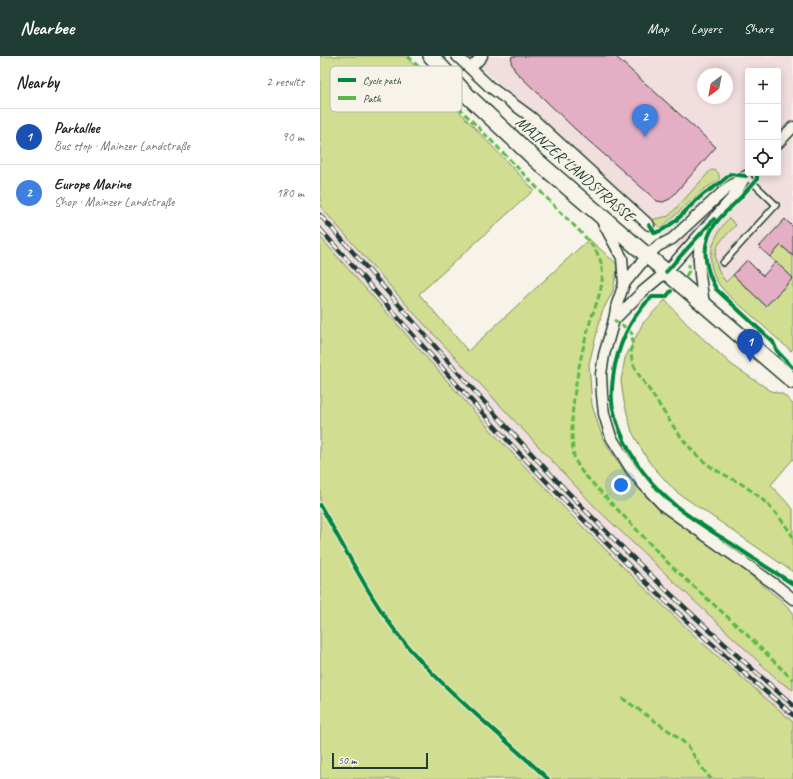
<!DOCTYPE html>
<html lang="en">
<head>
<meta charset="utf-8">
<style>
	:root { --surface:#fff; --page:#f6f6f6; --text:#202124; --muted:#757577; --line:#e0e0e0; --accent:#1f3d34 }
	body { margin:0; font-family:Caveat,sans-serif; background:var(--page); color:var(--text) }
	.controls { position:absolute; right:12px; top:12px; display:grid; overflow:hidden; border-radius:4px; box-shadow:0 2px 10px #0003 }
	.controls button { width:36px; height:36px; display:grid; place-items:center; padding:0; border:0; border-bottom:1px solid var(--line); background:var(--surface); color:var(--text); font:20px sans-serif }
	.compass { position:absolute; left:377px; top:12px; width:36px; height:36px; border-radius:50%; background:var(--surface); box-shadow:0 2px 10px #0003; rotate:212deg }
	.scale { position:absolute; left:12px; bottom:10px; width:96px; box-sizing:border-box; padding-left:4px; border:2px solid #1f3d34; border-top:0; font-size:11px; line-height:14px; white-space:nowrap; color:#1f3d34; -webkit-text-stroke:3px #f7f3e8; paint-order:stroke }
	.you { position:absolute; left:301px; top:429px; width:14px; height:14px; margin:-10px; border:3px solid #fff; border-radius:50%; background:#1a73e8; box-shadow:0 0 0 6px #1a73e833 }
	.badge { display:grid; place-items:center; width:26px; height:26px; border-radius:50%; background:var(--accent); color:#fff; font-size:13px; font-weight:700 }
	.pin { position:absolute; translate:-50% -33px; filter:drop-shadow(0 1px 2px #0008) }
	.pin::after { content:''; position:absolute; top:21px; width:14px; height:12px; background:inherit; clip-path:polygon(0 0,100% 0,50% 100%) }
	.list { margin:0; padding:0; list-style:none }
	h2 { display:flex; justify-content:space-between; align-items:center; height:52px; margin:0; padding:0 16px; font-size:17px }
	h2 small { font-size:13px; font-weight:400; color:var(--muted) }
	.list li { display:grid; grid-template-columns:26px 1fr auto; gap:12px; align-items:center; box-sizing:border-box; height:56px; padding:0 16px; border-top:1px solid var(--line) }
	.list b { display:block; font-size:15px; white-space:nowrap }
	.list p { margin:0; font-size:13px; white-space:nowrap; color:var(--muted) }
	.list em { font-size:13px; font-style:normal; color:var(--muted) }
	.icon { flex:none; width:22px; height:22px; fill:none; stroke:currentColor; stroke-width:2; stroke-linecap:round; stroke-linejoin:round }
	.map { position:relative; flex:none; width:473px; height:723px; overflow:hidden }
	header { display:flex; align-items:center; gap:24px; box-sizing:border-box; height:56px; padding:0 20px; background:var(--accent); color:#fff }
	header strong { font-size:19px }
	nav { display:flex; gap:22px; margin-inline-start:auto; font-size:14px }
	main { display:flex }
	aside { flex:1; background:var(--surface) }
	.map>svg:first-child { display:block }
	.built { fill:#f1dede; fill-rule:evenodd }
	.green { fill:#d1dd90; stroke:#788d62 }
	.building { fill:#e4aec5; stroke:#1f3d34 }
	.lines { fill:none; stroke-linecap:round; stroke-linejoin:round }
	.lane-casing { stroke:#1f3d34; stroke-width:8 }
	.street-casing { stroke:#1f3d34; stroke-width:13 }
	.secondary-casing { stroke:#1f3d34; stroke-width:18 }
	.lane { stroke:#f7f3e8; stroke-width:5 }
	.street { stroke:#f7f3e8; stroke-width:10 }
	.secondary { stroke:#f7f3e8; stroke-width:15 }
	.rail-casing { stroke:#1f3d34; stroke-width:4.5 }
	.rail { stroke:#f7f3e8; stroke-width:3; stroke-dasharray:9; stroke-linecap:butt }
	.quiet { stroke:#58b947; stroke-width:3; stroke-dasharray:6 3; stroke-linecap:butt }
	.cycleway-casing { stroke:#f7f3e8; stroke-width:6 }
	.cycleway { stroke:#00873e; stroke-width:4 }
	.labels { text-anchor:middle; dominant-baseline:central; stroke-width:4; stroke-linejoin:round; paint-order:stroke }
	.street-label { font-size:16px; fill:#1f3d34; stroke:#f7f3e8 }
	.key { fill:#f7f3e8; stroke:#b6bcb2; stroke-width:1 }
	.key-label { font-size:11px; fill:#1f3d34 }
</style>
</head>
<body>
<header>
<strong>Nearbee</strong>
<nav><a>Map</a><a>Layers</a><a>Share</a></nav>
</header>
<main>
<aside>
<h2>Nearby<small>2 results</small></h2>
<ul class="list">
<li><span class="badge" style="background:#1a4fb4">1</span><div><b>Parkallee</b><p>Bus stop · Mainzer Landstraße</p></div><em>90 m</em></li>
<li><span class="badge" style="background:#3f7fe0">2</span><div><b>Europe Marine</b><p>Shop · Mainzer Landstraße</p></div><em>180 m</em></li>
</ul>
</aside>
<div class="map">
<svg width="473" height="723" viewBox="0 0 473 723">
	<rect width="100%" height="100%" fill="#f7f3e8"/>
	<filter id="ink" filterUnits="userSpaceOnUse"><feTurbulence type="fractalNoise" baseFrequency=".025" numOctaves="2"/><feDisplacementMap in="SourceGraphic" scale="8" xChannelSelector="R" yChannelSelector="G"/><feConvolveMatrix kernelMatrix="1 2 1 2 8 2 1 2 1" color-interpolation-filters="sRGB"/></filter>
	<g filter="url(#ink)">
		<g class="built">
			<path d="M147 0H473V297L407 238 182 30ZM428 15H458V117H428ZM383 18H407V42H383Z"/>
			<path d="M0 150 91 254 276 452 459 625 473 634V666L380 585 305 513 175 379 0 181Z"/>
		</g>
		<g class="green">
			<path d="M0 0H85L110 25 214 134 99 238 148 295 269 183 298 209 293 235 282 256 269 308 272 349 283 383 308 421 338 453 423 513 461 544 473 556V634L459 625 276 452 91 254 0 150Z"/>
			<path d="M391 114C398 114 400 118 399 124L383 134 341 172 331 164 349 160Z"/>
			<path d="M409 162 416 169C411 175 403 181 399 188 391 200 398 216 406 226L413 219 446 250 473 222 450 201 461 189 473 200V292L471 295C456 282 442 269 428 256 419 248 408 240 401 231 383 208 391 182 409 162Z"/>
			<path d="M0 181 175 379 252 460 305 513 380 585 473 666V723H0Z"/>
			<path d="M345 244 367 268 412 309 451 335 463 338 473 348V403L451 429 473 453V516L355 435 329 406 312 376 304 346 301 325 305 302 323 267Z"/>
		</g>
		<g class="building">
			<path d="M192 0H295L396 91 350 143 343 146 337 145 254 72 195 15 191 6Z"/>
			<path d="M465 163 473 171V200L461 189 450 201 439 191Z"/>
			<path d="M427 204 443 220 456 206 473 222 446 250 413 219Z"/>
		</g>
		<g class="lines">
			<defs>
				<path id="lane" d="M403 207 456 149 426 120"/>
				<g id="street">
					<path d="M137 0 170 31 211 61 329 169"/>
					<path d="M151 12 162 0"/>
					<path d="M458 87 473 71"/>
					<path d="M426 120 406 133 352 183 338 190 327 200 304 228 297 248 294 264 284 299 281 318 282 339 284 358 291 381 311 413 324 429 345 451 457 530 473 543"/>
					<path d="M281 163 302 202 304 228"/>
					<path d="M381 178C376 202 381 225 384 249"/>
					<path d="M294 264 322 236 346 216 356 205 413 141 424 123"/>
				</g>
				<path id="secondary" d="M111 0 149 41 216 104 473 325"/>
			</defs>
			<use href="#lane" class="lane-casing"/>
			<use href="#street" class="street-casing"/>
			<use href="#secondary" class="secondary-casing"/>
			<use href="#lane" class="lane"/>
			<use href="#street" class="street"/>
			<use href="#secondary" class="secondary"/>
			<defs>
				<g id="rail">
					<path d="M0 159C70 237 137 318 209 395 292 485 380 568 473 649"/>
					<path d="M0 173C68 249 134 328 204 402 268 469 332 535 401 596 424 618 449 638 473 659"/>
				</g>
			</defs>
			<use href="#rail" class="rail-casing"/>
			<use href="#rail" class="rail"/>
			<g class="quiet">
				<path d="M88 0C139 52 190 103 240 156 253 169 277 189 281 207 286 228 276 247 270 266 259 305 247 359 254 400 255 405 259 411 262 416L351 510 421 573 473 624"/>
				<path d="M366 220 369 215V208"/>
				<path d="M294 264 308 273 313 279C312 286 310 297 312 303 314 314 324 326 330 335 347 360 362 388 386 407 396 415 407 420 418 426 442 440 459 458 473 481"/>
				<path d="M302 642 355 679 368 690 379 708 391 723"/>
			</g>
			<defs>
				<g id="cycleway">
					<path d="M437 117V123C432 129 426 135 421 141 409 154 393 165 388 182 382 199 388 218 396 233L453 286 457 295 472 311"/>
					<path d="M329 169 335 177C356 170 368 150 385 137 394 131 402 127 410 118L426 120"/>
					<path d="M346 216 394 163"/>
					<path d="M351 235 346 241H332C313 258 301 284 295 309 293 320 291 333 292 345 292 350 294 355 295 360 305 394 323 421 350 445 369 462 391 475 412 488 432 502 453 515 473 528"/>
					<path d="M0 449C27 495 54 552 89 592 131 640 182 680 228 723"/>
				</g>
			</defs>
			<use href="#cycleway" class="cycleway-casing"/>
			<use href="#cycleway" class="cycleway"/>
		</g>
	</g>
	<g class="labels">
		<g class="street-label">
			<text transform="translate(255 113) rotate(41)">MAINZER LANDSTRASSE</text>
		</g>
	</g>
	<rect x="10" y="10" width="132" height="46" rx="6" class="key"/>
	<rect x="18" y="22" width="18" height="4" fill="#00873e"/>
	<rect x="18" y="40" width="18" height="4" fill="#58b947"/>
	<g class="key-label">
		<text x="43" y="28">Cycle path</text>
		<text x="43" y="46">Path</text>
	</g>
</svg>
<div class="controls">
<button>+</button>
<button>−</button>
<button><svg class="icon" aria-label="locate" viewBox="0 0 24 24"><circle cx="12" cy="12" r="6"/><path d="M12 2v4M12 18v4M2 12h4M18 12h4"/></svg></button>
</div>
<svg class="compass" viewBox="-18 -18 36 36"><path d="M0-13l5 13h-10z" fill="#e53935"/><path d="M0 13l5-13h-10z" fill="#757577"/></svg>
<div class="scale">50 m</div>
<div class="you"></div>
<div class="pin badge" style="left:430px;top:306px;background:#1a4fb4">1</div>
<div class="pin badge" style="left:325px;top:81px;background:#3f7fe0">2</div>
</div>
</main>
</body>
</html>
